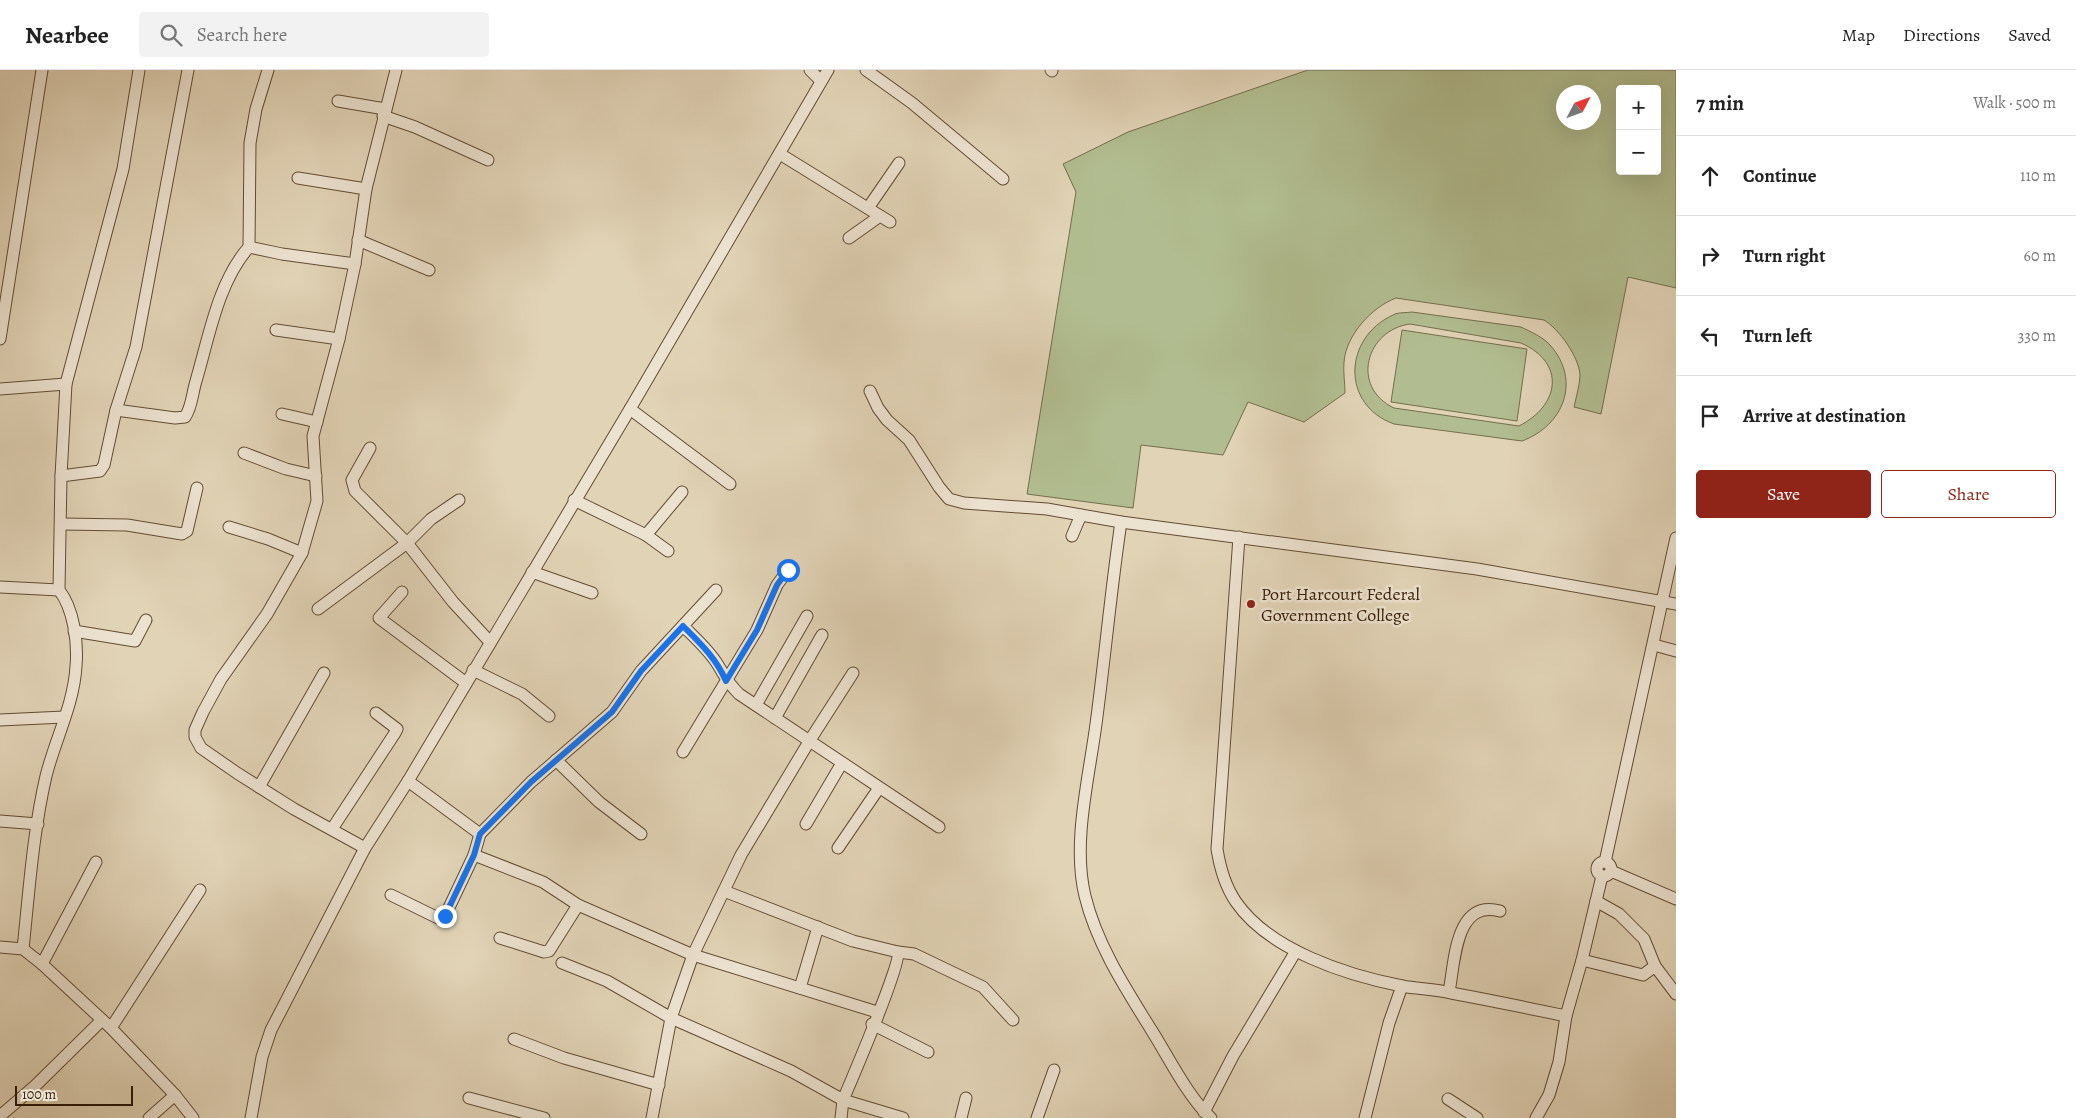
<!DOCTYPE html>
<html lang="en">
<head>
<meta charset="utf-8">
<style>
	:root { --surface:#fff; --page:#f2f2f2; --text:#222; --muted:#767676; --line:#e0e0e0; --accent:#8f2418 }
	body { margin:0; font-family:Alegreya,serif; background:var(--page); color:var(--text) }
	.controls { position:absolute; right:15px; top:15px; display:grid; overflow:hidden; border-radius:5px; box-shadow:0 5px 20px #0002 }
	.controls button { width:45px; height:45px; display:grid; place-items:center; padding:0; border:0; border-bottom:1px solid var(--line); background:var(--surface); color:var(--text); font:25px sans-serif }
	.compass { position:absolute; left:1556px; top:15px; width:45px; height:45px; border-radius:50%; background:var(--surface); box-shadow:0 5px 20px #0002; rotate:49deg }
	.scale { position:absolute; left:15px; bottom:12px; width:118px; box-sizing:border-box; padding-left:5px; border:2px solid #391f07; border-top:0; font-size:14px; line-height:18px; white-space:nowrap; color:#391f07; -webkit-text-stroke:4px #ece2d0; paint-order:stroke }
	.stop { position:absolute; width:15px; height:15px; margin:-11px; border:4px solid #1a73e8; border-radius:50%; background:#fff }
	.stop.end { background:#1a73e8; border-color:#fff; box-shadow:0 1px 5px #0008 }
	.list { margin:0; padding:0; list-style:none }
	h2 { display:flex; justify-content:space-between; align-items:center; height:65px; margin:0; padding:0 20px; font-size:21px }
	h2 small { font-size:16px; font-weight:400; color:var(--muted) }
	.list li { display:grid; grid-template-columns:32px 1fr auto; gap:15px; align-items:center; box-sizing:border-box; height:80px; padding:0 20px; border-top:1px solid var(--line) }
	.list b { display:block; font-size:19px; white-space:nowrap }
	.list em { font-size:16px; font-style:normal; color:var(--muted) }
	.actions { display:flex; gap:10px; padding:15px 20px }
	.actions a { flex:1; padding:11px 0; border:1px solid var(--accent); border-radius:5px; text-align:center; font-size:18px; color:var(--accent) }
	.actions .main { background:var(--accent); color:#fff }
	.icon { flex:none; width:28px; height:28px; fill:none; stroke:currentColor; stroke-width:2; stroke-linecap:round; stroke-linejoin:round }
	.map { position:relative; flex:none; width:1676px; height:1048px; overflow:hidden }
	header { display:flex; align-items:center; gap:30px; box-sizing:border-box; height:70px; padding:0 25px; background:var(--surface); border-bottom:1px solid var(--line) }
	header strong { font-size:24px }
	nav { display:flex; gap:28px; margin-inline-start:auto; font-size:18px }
	.search { width:350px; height:45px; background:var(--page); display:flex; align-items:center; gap:12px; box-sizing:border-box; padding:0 18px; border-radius:5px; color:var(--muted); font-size:19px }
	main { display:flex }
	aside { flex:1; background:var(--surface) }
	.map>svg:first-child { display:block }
	.green { fill:#b1bd90; stroke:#756e4c; fill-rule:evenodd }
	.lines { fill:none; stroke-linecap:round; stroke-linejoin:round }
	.minor-casing { stroke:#634c33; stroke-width:13 }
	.minor { stroke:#ece2d0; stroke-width:11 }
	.route { stroke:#1a73e8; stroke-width:6 }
	.poi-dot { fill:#8f2418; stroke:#ece2d0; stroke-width:2 }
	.labels { text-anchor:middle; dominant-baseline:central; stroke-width:5; stroke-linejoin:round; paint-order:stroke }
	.poi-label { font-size:18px; fill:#391f07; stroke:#ece2d0; text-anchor:start }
</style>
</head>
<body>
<header>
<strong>Nearbee</strong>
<div class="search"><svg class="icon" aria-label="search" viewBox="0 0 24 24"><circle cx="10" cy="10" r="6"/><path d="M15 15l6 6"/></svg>Search here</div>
<nav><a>Map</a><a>Directions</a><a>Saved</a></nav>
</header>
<main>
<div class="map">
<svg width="1676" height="1048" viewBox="0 0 1676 1048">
	<rect width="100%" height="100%" fill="#e1d3b6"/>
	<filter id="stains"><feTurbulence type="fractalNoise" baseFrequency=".004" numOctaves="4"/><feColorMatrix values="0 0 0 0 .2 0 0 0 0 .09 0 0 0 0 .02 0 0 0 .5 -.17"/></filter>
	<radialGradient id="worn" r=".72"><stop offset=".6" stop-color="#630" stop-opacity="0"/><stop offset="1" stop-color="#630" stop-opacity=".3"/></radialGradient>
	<g class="green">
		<path d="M1308 0H1676V218L1628 207 1601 344 1574 337C1576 327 1580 315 1580 305 1579 287 1559 259 1544 250L1396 228C1372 237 1346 265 1344 292 1343 302 1345 313 1345 323L1304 352 1248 332 1223 385 1141 375 1133 438 1027 424 1076 122 1063 94 1128 62ZM1620 19H1657V101H1620ZM1594 22V52H1564V22Z"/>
		<path d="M1412 242 1521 257C1531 262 1543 267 1550 275 1582 311 1563 356 1522 371L1394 354C1341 335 1343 268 1393 245 1398 242 1406 243 1412 242ZM1410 254 1521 273C1566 293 1560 335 1519 356L1394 338C1350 317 1366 260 1410 254Z"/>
		<path d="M1402 260 1527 279 1517 351 1391 332Z"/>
	</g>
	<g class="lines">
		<defs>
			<g id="minor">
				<path d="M810 0 821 11"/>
				<path d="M866 0 912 33 1003 109"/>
				<path d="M1051 0 1052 1"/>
				<path d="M338 31 385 39"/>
				<path d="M383 46 415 57 488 90"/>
				<path d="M780 84 890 152"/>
				<path d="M298 108 366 119"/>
				<path d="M868 138 899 93"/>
				<path d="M849 168 880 146"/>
				<path d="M358 170 429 200"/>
				<path d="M249 177 282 184 355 194"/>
				<path d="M276 260 339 269"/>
				<path d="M0 269 42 0"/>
				<path d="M0 319 66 314"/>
				<path d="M870 321 878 338 887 350 909 370 939 417 949 429 964 433 1047 439 1121 452 1477 499 1676 534"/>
				<path d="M630 339 730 414"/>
				<path d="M116 340 175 348 185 347C192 337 192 324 196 311 209 267 218 212 249 177L250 73 256 39 268 0"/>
				<path d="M282 344 317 352"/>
				<path d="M370 378 352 410 355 421 407 473 453 532 490 572"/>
				<path d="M244 383 286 399 316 406"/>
				<path d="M61 406 100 401 104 395 116 340 136 277 188 0"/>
				<path d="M574 430 646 465 668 481"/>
				<path d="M1121 452C1111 519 1105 587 1096 654 1089 708 1072 773 1085 826 1097 875 1126 919 1152 961 1169 988 1188 1027 1211 1048"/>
				<path d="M62 454 127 455 182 464 187 461 197 418"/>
				<path d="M229 457 268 469 302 483"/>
				<path d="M646 465 682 422"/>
				<path d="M1072 466 1081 445"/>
				<path d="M1239 467 1217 779C1220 798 1225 816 1236 832 1269 880 1346 905 1402 916 1418 919 1435 919 1451 923 1489 930 1528 938 1566 946"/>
				<path d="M532 502 592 523"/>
				<path d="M0 517 59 520"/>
				<path d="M402 522 379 548 466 613"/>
				<path d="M318 539 407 473 431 449 459 430"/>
				<path d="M683 556C695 568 709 580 718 595 726 608 727 612 739 624L939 757"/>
				<path d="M74 561 135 571 146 550"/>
				<path d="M1654 575 1676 581"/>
				<path d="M473 600 522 624 549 646"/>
				<path d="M756 635 807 546"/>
				<path d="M775 648 822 565"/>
				<path d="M0 650 64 647"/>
				<path d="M683 682 757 560 777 515 788 500"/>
				<path d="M556 690 599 732 641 764"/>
				<path d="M408 711 480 764"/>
				<path d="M259 717 324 603"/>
				<path d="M0 751 38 754"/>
				<path d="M806 754 842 693"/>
				<path d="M332 759 395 663 397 659 376 643"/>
				<path d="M365 778 294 739 237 703 201 678 195 667V660L203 642 221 609 267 544 302 483 317 431 313 366 339 269 355 194 366 119 396 0"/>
				<path d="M838 778 879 718"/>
				<path d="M474 785 543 812 578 835 693 885 877 942"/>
				<path d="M1605 792 1676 468"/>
				<circle cx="1604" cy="799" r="7"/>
				<path d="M1611 801 1676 829"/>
				<path d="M724 821 853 871 898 882C901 894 852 1009 843 1030L841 1048"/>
				<path d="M391 825 438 848 445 846 474 785 480 764 531 712 612 642 641 601 716 520"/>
				<path d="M1596 831 1619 844 1644 869 1655 896 1676 924"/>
				<path d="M500 868 544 882 549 881 578 835"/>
				<path d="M0 877 23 879 42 894 111 958 175 1025 193 1048"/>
				<path d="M23 879C29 822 33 762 46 706 55 670 74 634 76 596 78 573 74 539 59 520L61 406 66 314 123 99 139 0"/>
				<path d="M898 882 914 884 983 917 1013 950"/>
				<path d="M1582 890 1643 905 1655 896"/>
				<path d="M562 893 607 911 671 948 791 1001 843 1030 903 1048"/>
				<path d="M42 894 96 792"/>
				<path d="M800 918 818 857"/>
				<path d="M1449 922C1455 891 1455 829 1500 841"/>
				<path d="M872 954 928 982"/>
				<path d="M111 958 200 820"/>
				<path d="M514 969 564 988 659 1015"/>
				<path d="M469 1028 544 1048"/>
				<path d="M1448 1029 1477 1048"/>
				<path d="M1204 1042 1233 986 1296 881"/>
				<path d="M0 1046 35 1016 102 950"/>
				<path d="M149 1048 175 1025"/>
				<path d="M251 1048 262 987 271 960 365 778 408 711 630 339 828 0"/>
				<path d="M652 1048 671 948 693 885 741 785 810 670 853 603"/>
				<path d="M961 1048 966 1028"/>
				<path d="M1037 1048 1054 1000"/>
				<path d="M1365 1048 1389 953 1402 916"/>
				<path d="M1536 1048 1549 1025 1559 992 1566 946 1582 890 1602 806"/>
			</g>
		</defs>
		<use href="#minor" class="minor-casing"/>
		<use href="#minor" class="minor"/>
	</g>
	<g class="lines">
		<path class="route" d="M445 846 474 785 480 764 531 712 612 642 641 601 683 556C700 573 716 588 726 611L757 560 777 515 788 500"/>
	</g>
	<circle class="poi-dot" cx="1251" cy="534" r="5"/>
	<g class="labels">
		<g class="poi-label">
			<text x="1261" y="524">Port Harcourt Federal<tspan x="1261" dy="21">Government College</tspan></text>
		</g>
	</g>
	<rect width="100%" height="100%" filter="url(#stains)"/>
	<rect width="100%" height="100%" fill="url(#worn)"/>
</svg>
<div class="controls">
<button>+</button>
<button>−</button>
</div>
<svg class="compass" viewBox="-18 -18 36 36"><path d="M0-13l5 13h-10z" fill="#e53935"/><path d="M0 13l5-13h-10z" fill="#767676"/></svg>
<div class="scale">100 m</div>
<div class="stop" style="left:788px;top:500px"></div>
<div class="stop end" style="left:445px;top:846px"></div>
</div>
<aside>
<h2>7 min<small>Walk · 500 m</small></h2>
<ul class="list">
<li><svg class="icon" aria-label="ahead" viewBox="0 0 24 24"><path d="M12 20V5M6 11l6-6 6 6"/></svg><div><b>Continue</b></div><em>110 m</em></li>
<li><svg class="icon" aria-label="right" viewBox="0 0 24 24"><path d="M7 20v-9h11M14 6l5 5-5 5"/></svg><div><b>Turn right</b></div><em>60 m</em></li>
<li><svg class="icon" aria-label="left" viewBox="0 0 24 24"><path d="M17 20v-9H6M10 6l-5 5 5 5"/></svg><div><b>Turn left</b></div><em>330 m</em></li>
<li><svg class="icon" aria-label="arrive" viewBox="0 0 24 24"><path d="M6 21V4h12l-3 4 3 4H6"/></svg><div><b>Arrive at destination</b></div></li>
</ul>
<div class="actions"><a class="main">Save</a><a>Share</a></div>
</aside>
</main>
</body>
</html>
